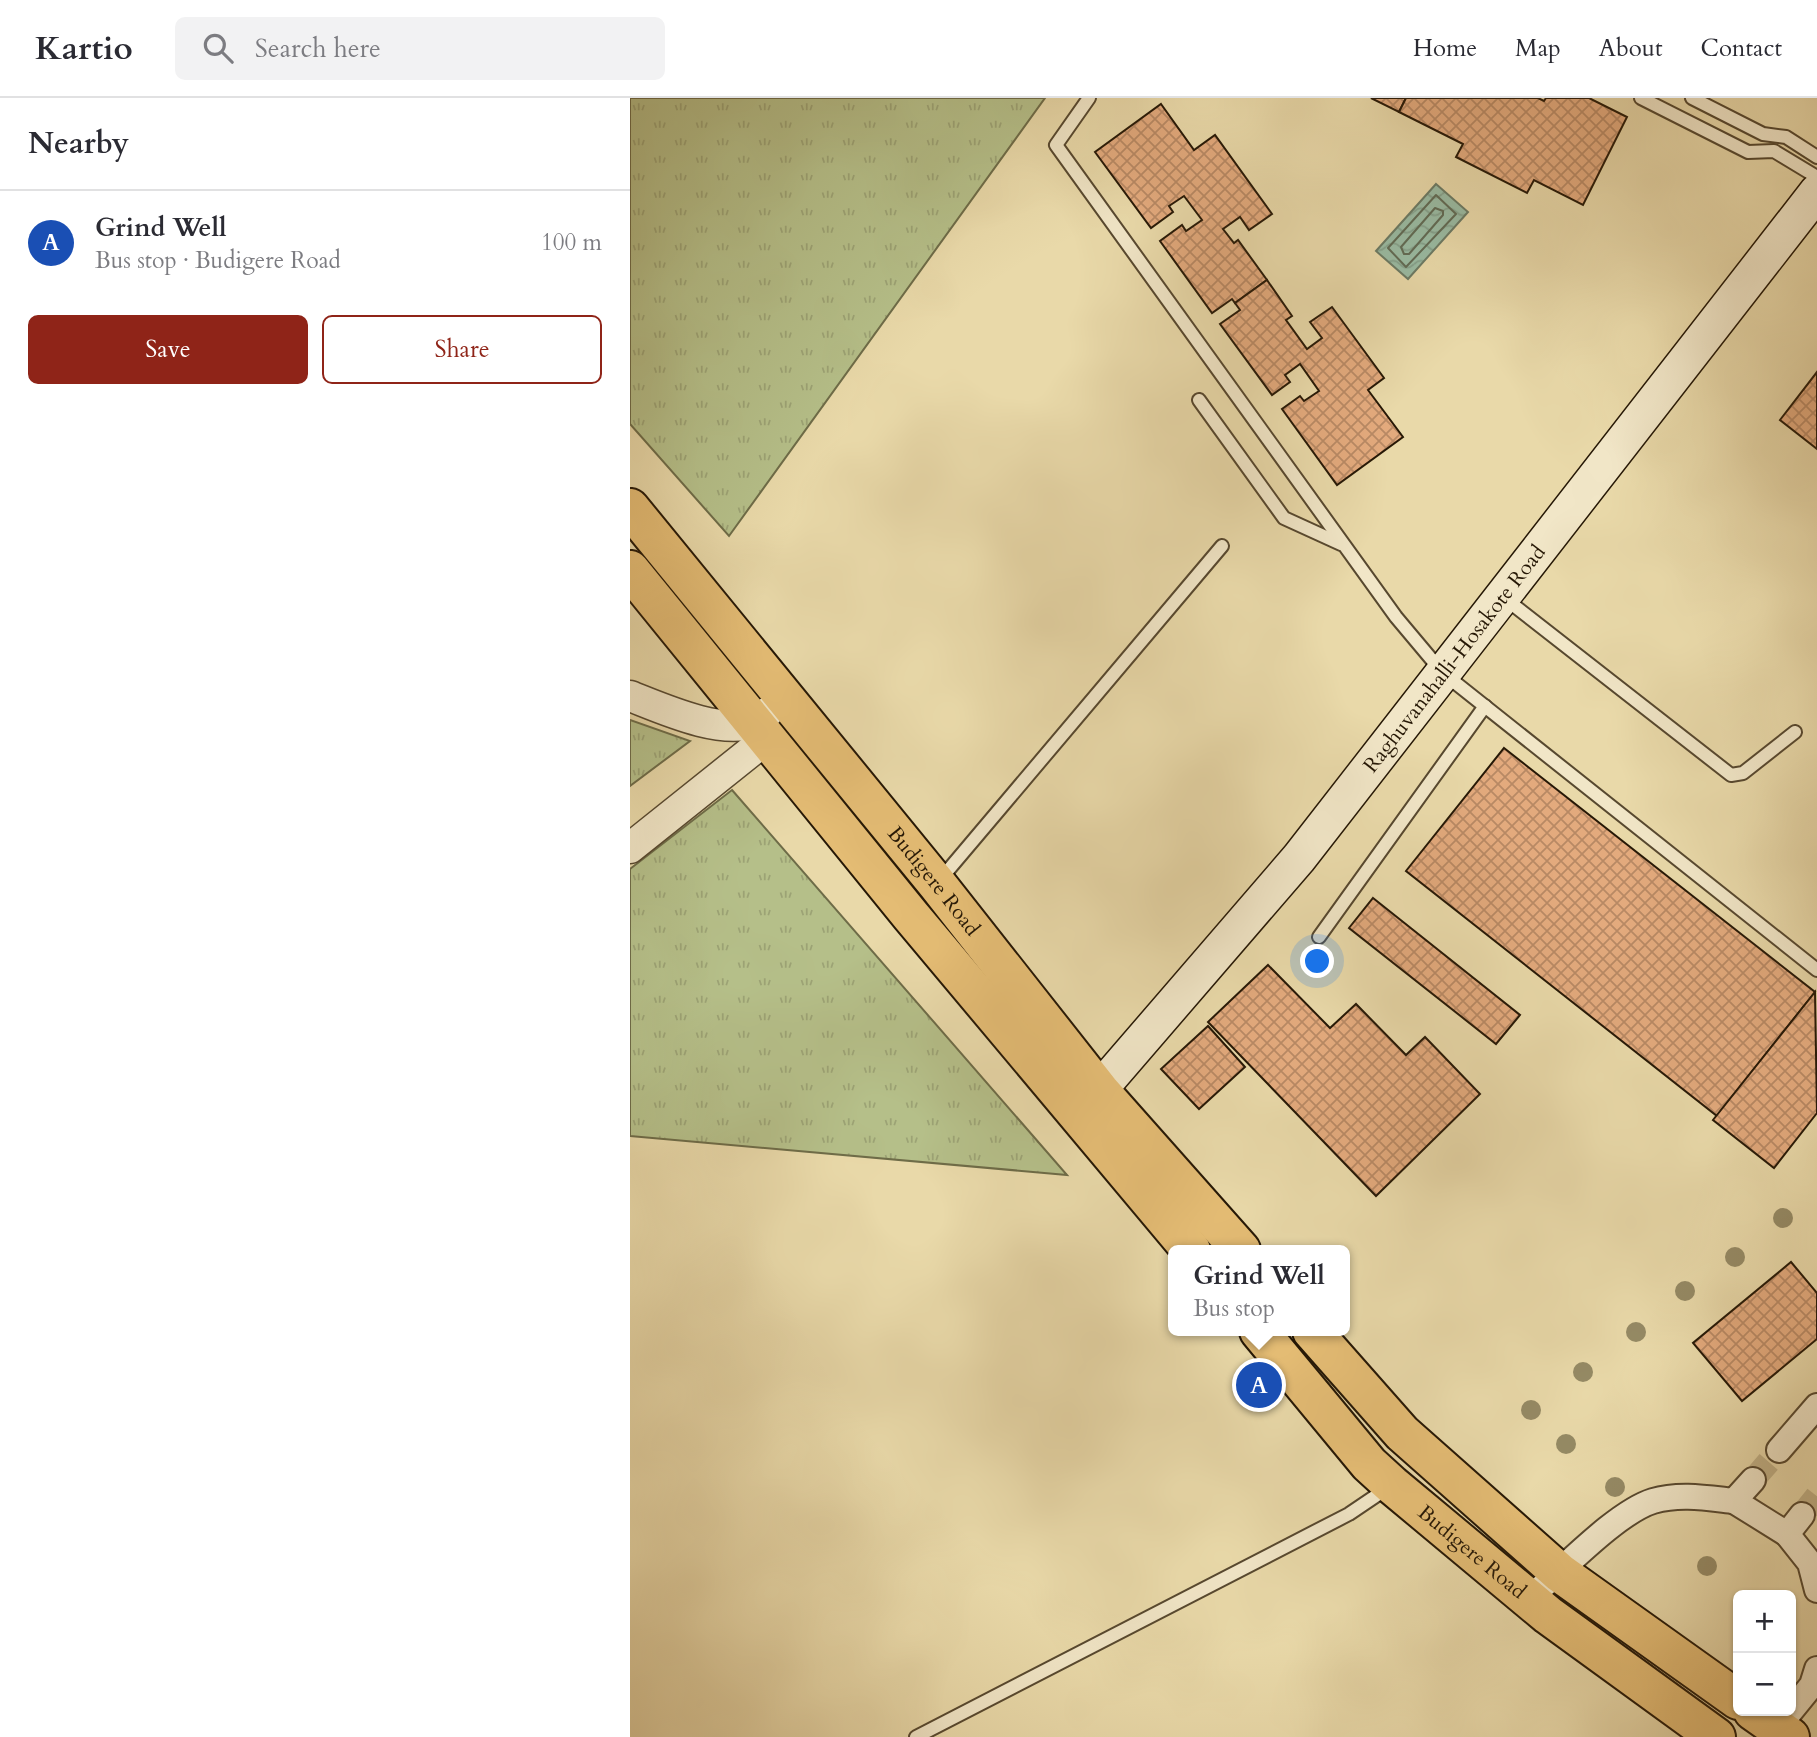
<!DOCTYPE html>
<html lang="en">
<head>
<meta charset="utf-8">
<style>
	:root { --surface:#fff; --page:#f2f2f3; --text:#2b2b33; --muted:#7c7c81; --line:#e1e1e2; --accent:#8f2418 }
	body { margin:0; font-family:Cardo,serif; background:var(--page); color:var(--text) }
	.controls { position:absolute; right:21px; bottom:21px; display:grid; overflow:hidden; border-radius:10px; box-shadow:0 2px 5px #0004 }
	.controls button { width:63px; height:63px; display:grid; place-items:center; padding:0; border:0; border-bottom:2px solid var(--line); background:var(--surface); color:var(--text); font:35px sans-serif }
	.you { position:absolute; left:688px; top:864px; width:24px; height:24px; margin:-18px; border:5px solid #fff; border-radius:50%; background:#1a73e8; box-shadow:0 0 0 10px #1a73e833 }
	.badge { display:grid; place-items:center; width:46px; height:46px; border-radius:50%; background:var(--accent); color:#fff; font-size:23px; font-weight:700 }
	.pin { position:absolute; translate:-50% -50%; border:4px solid #fff; box-shadow:0 2px 7px #0006 }
	.popup { position:absolute; left:538px; top:1147px; width:182px; height:91px; box-sizing:border-box; display:grid; place-content:center; border-radius:10px; background:var(--surface); filter:drop-shadow(0 2px 5px #0005); font-size:23px; white-space:nowrap; color:var(--muted) }
	.popup b { font-size:26px; color:var(--text) }
	.popup::after { content:''; position:absolute; left:50%; top:100%; margin-left:-14px; border:14px solid transparent; border-top-color:var(--surface) }
	.list { margin:0; padding:0; list-style:none }
	h2 { display:flex; justify-content:space-between; align-items:center; height:91px; margin:0; padding:0 28px; font-size:30px }
	h2 small { font-size:23px; font-weight:400; color:var(--muted) }
	.list li { display:grid; grid-template-columns:46px 1fr auto; gap:21px; align-items:center; box-sizing:border-box; height:105px; padding:0 28px; border-top:2px solid var(--line) }
	.list b { display:block; font-size:26px; white-space:nowrap }
	.list p { margin:0; font-size:23px; white-space:nowrap; color:var(--muted) }
	.list em { font-size:23px; font-style:normal; color:var(--muted) }
	.actions { display:flex; gap:14px; padding:21px 28px }
	.actions a { flex:1; padding:16px 0; border:2px solid var(--accent); border-radius:10px; text-align:center; font-size:24px; color:var(--accent) }
	.actions .main { background:var(--accent); color:#fff }
	.icon { flex:none; width:38px; height:38px; fill:none; stroke:currentColor; stroke-width:2; stroke-linecap:round; stroke-linejoin:round }
	.map { position:relative; flex:none; width:1187px; height:1639px; overflow:hidden }
	header { display:flex; align-items:center; gap:42px; box-sizing:border-box; height:98px; padding:0 35px; background:var(--surface); border-bottom:2px solid var(--line) }
	header strong { font-size:33px }
	nav { display:flex; gap:38px; margin-inline-start:auto; font-size:24px }
	.search { width:490px; height:63px; background:var(--page); display:flex; align-items:center; gap:18px; box-sizing:border-box; padding:0 24px; border-radius:10px; color:var(--muted); font-size:26px }
	main { display:flex }
	aside { flex:1; background:var(--surface) }
	.map>svg:first-child { display:block }
	.grass { fill:url(#grass-tufts); stroke:#6e6c48; stroke-width:2 }
	.water { fill:url(#water-waves); stroke:#6b7a64; stroke-width:2 }
	.lines { fill:none; stroke-linecap:round; stroke-linejoin:round }
	.shore { stroke:#606a54; stroke-width:2 }
	.building { fill:url(#building-cross-hatch); stroke:#261806; stroke-width:2 }
	.minor-tunnel { stroke:#c2b288; stroke-width:24; stroke-dasharray:24 12; stroke-linecap:butt }
	.service-casing { stroke:#57482f; stroke-width:16 }
	.minor-casing { stroke:#57482f; stroke-width:28 }
	.tertiary-casing { stroke:#57482f; stroke-width:33 }
	.secondary-casing { stroke:#261806; stroke-width:38 }
	.primary-casing { stroke:#261806; stroke-width:42 }
	.service { stroke:#f1e6c7; stroke-width:12 }
	.minor { stroke:#f1e6c7; stroke-width:24 }
	.tertiary { stroke:#f1e6c7; stroke-width:30 }
	.secondary { stroke:#f1e6c7; stroke-width:35 }
	.primary { stroke:#e4bc74; stroke-width:38 }
	.tree { fill:#958a65 }
	.labels { text-anchor:middle; dominant-baseline:central; stroke-width:5; stroke-linejoin:round; paint-order:stroke }
	.street-label { font-size:21px; fill:#261806; stroke:#f1e6c7 }
</style>
</head>
<body>
<header>
<strong>Kartio</strong>
<div class="search"><svg class="icon" aria-label="search" viewBox="0 0 24 24"><circle cx="10" cy="10" r="6"/><path d="M15 15l6 6"/></svg>Search here</div>
<nav><a>Home</a><a>Map</a><a>About</a><a>Contact</a></nav>
</header>
<main>
<aside>
<h2>Nearby<small></small></h2>
<ul class="list">
<li><span class="badge" style="background:#1a4fb4">A</span><div><b>Grind Well</b><p>Bus stop · Budigere Road</p></div><em>100 m</em></li>
</ul>
<div class="actions"><a class="main">Save</a><a>Share</a></div>
</aside>
<div class="map">
<svg width="1187" height="1639" viewBox="0 0 1187 1639">
	<defs>
		<pattern id="grass-tufts" width="24" height="20" patternUnits="userSpaceOnUse" patternTransform="scale(1.75)"><rect width="24" height="20" fill="#b5bf89"/><path d="M3 7l-1-3M5 7V3M7 7l1-3M15 17l-1-3M17 17v-4M19 17l1-3" fill="none" stroke="#9ca375"/></pattern>
		<pattern id="water-waves" width="16" height="10" patternUnits="userSpaceOnUse" patternTransform="scale(1.75)"><rect width="16" height="10" fill="#99bba3"/><path d="M0 5q4-4 8 0t8 0" fill="none" stroke="#84a08b"/></pattern>
		<pattern id="building-cross-hatch" width="8" height="8" patternUnits="userSpaceOnUse" patternTransform="scale(1.75)"><rect width="8" height="8" fill="#e3aa7d"/><path d="M0 0l8 8M0 8l8-8" fill="none" stroke="#b88964"/></pattern>
	</defs>
	<rect width="100%" height="100%" fill="#e9d9a9"/>
	<filter id="stains"><feTurbulence type="fractalNoise" baseFrequency=".00286" numOctaves="4"/><feColorMatrix values="0 0 0 0 .2 0 0 0 0 .09 0 0 0 0 .02 0 0 0 .5 -.17"/></filter>
	<radialGradient id="worn" r=".72"><stop offset=".6" stop-color="#630" stop-opacity="0"/><stop offset="1" stop-color="#630" stop-opacity=".3"/></radialGradient>
	<g class="grass">
		<path d="M0 0H415L99 438 0 326Z"/>
		<path d="M0 622 60 643 0 688Z"/>
		<path d="M102 692 437 1077 0 1038V771Z"/>
	</g>
	<path class="water" d="M806 86 838 114 778 181 746 153Z"/>
	<g class="lines">
		<g class="shore">
			<path d="M806 97 826 116 776 169 758 150Z"/>
			<path d="M805 110 813 113V117L779 156H774L771 149Z"/>
		</g>
	</g>
	<g class="building">
		<path d="M741 0H776L769 14Z"/>
		<path d="M776 0H908L914 3 916 0H959L997 19 953 107 904 82 897 95 826 59 833 46 769 14Z"/>
		<path d="M531 6 564 52 585 37 642 116 619 132 610 119 593 131 604 145 608 142 637 182 605 205 602 201 582 215 530 143 552 127 556 133 572 122 554 98 539 108 543 114 521 130 465 54Z"/>
		<path d="M637 182 662 218 656 222 677 251 692 240 680 224 702 209 754 280 738 292 773 339 707 387 652 311 670 298 674 303 689 293 670 266 655 277 660 284 642 297 590 226 610 212 605 205Z"/>
		<path d="M1187 274V351L1150 322Z"/>
		<path d="M874 650 1185 894 1087 1018 776 773Z"/>
		<path d="M743 800 890 917 866 946 719 830Z"/>
		<path d="M638 867 700 930 726 906 776 957 795 939 850 996 746 1098 578 924Z"/>
		<path d="M1185 894 1187 1015 1144 1070 1083 1022Z"/>
		<path d="M578 928 615 969 569 1011 531 971Z"/>
		<path d="M1161 1164 1187 1195V1241L1112 1303 1063 1245Z"/>
	</g>
	<g class="lines">
		<g class="minor-tunnel">
			<path d="M1123 1382 1149 1352"/>
			<path d="M1172 1417 1187 1398"/>
		</g>
		<defs>
			<g id="service">
				<path d="M459 0 426 47 766 519 813 575 1187 872"/>
				<path d="M1011 0 1118 54 1144 53 1187 79"/>
				<path d="M1062 0 1133 36 1156 39 1187 59"/>
				<path d="M569 302 654 420 711 446"/>
				<path d="M873 499 1101 677 1113 675 1165 634"/>
				<path d="M309 783 592 448"/>
				<path d="M689 839 855 608"/>
				<path d="M286 1639 719 1416 759 1389"/>
			</g>
			<g id="minor">
				<path d="M1149 1352 1187 1308"/>
				<path d="M1104 1403 1157 1436"/>
				<path d="M1172 1417 1157 1436 1180 1465 1187 1492"/>
				<path d="M898 1501C931 1474 985 1415 1023 1403 1050 1395 1077 1400 1104 1403L1123 1382"/>
				<path d="M1147 1630 1182 1587 1187 1571"/>
			</g>
			<g id="tertiary">
				<path d="M0 598C31 610 92 638 125 624 129 623 134 617 138 614"/>
				<path d="M0 750 139 639"/>
			</g>
			<g id="secondary">
				<path id="s1" d="M450 1014 669 760 1187 94"/>
			</g>
			<g id="primary">
				<path id="s2" d="M0 410 307 786 470 993 611 1152"/>
				<path d="M0 472 281 818 561 1152"/>
				<path id="s3" d="M629 1233 739 1366 762 1387 918 1517 1086 1639"/>
				<path d="M682 1233 772 1335 930 1475 1108 1602"/>
				<path d="M1123 1613 1160 1639"/>
			</g>
		</defs>
		<use href="#service" class="service-casing"/>
		<use href="#minor" class="minor-casing"/>
		<use href="#tertiary" class="tertiary-casing"/>
		<use href="#secondary" class="secondary-casing"/>
		<use href="#primary" class="primary-casing"/>
		<use href="#service" class="service"/>
		<use href="#minor" class="minor"/>
		<use href="#tertiary" class="tertiary"/>
		<use href="#secondary" class="secondary"/>
		<use href="#primary" class="primary"/>
	</g>
	<g class="tree">
		<circle cx="1153" cy="1120" r="10"/>
		<circle cx="1105" cy="1159" r="10"/>
		<circle cx="1055" cy="1193" r="10"/>
		<circle cx="1006" cy="1234" r="10"/>
		<circle cx="953" cy="1274" r="10"/>
		<circle cx="901" cy="1312" r="10"/>
		<circle cx="936" cy="1346" r="10"/>
		<circle cx="985" cy="1389" r="10"/>
		<circle cx="1077" cy="1468" r="10"/>
	</g>
	<g class="labels">
		<g class="street-label">
			<text stroke="none"><textPath href="#s1" startOffset="588">Raghuvanahalli-Hosakote Road</textPath></text>
			<text stroke="none"><textPath href="#s2" startOffset="481">Budigere Road</textPath></text>
			<text stroke="none"><textPath href="#s3" startOffset="308">Budigere Road</textPath></text>
		</g>
	</g>
	<rect width="100%" height="100%" filter="url(#stains)"/>
	<rect width="100%" height="100%" fill="url(#worn)"/>
</svg>
<div class="controls">
<button>+</button>
<button>−</button>
</div>
<div class="you"></div>
<div class="pin badge" style="left:629px;top:1287px;background:#1a4fb4">A</div>
<div class="popup"><b>Grind Well</b>Bus stop</div>
</div>
</main>
</body>
</html>
